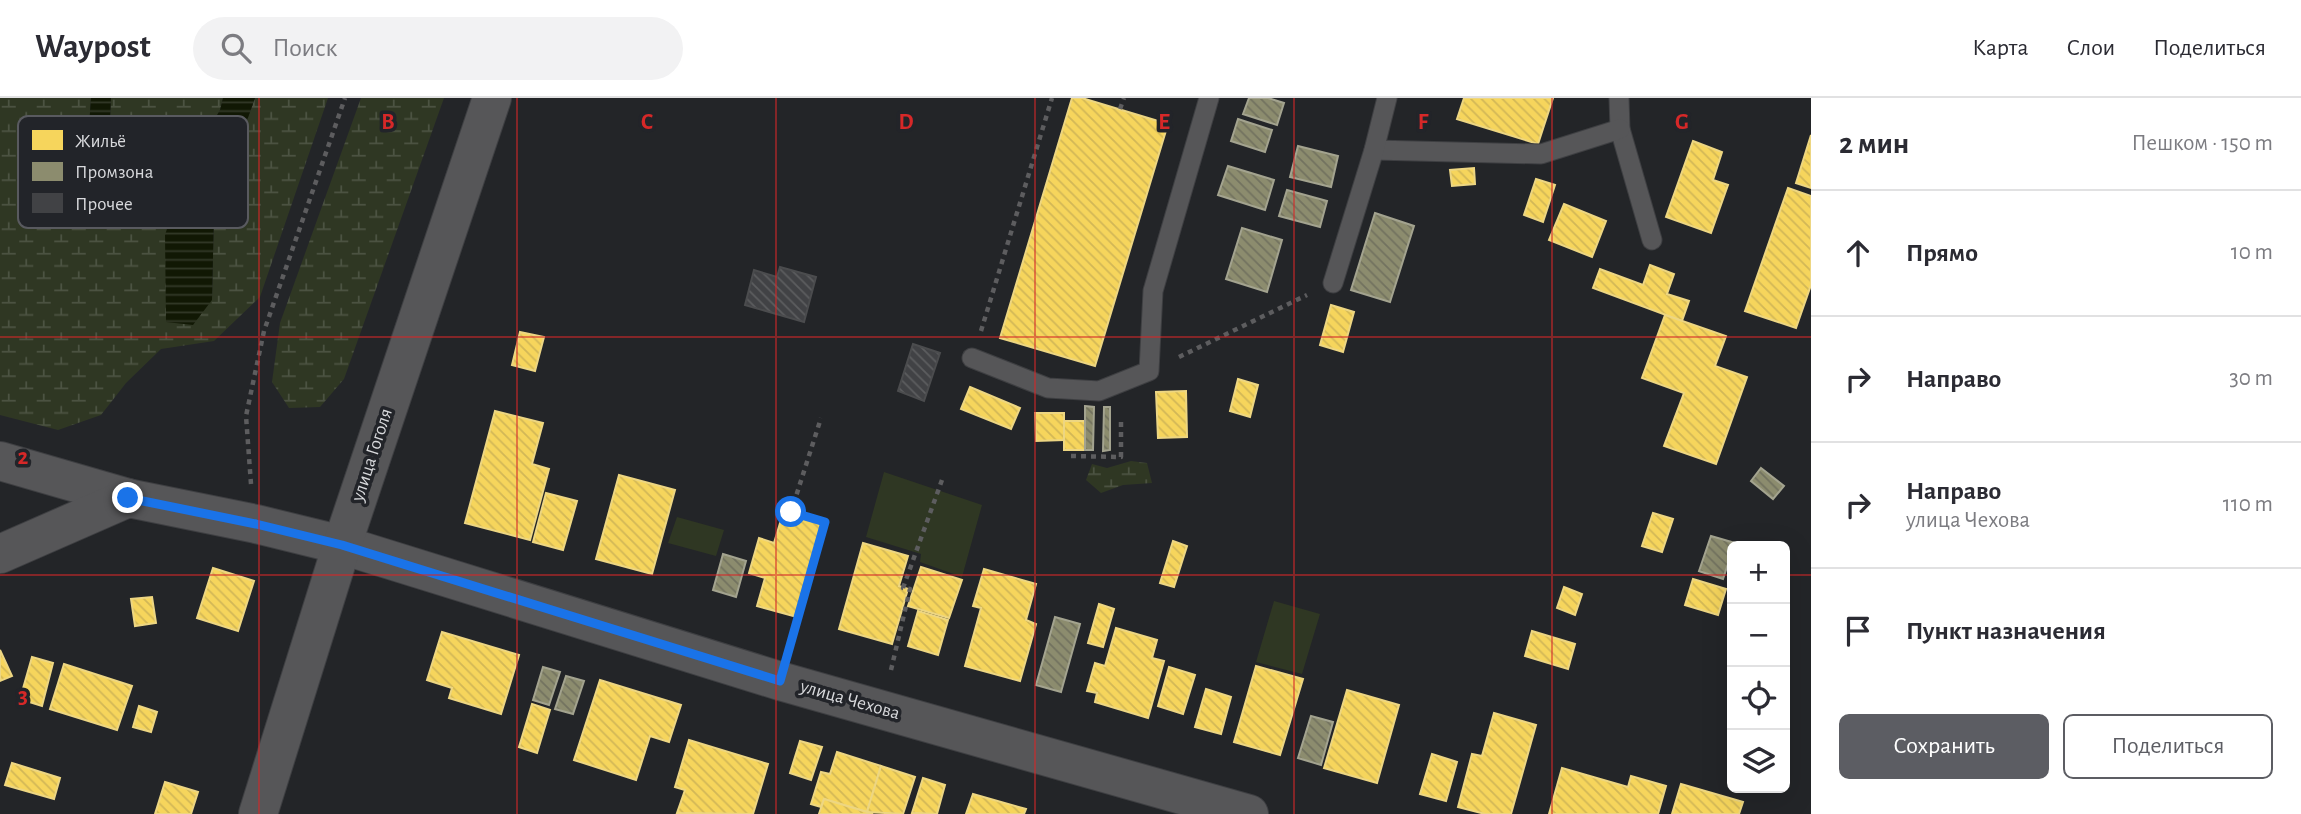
<!DOCTYPE html>
<html lang="ru">
<head>
<meta charset="utf-8">
<style>
	:root { --surface:#fff; --page:#f2f2f3; --text:#2b2b33; --muted:#7c7c81; --line:#e1e1e2; --accent:#5c5d63 }
	body { margin:0; font-family:"Alegreya Sans",sans-serif; background:var(--page); color:var(--text) }
	.controls { position:absolute; right:21px; bottom:21px; display:grid; overflow:hidden; border-radius:10px; box-shadow:0 7px 28px #0002 }
	.controls button { width:63px; height:63px; display:grid; place-items:center; padding:0; border:0; border-bottom:2px solid var(--line); background:var(--surface); color:var(--text); font:35px sans-serif }
	.stop { position:absolute; width:21px; height:21px; margin:-16px; border:5px solid #1a73e8; border-radius:50%; background:#fff }
	.stop.end { background:#1a73e8; border-color:#fff; box-shadow:0 2px 7px #0008 }
	.list { margin:0; padding:0; list-style:none }
	h2 { display:flex; justify-content:space-between; align-items:center; height:91px; margin:0; padding:0 28px; font-size:30px }
	h2 small { font-size:23px; font-weight:400; color:var(--muted) }
	.list li { display:grid; grid-template-columns:46px 1fr auto; gap:21px; align-items:center; box-sizing:border-box; height:126px; padding:0 28px; border-top:2px solid var(--line) }
	.list b { display:block; font-size:26px; white-space:nowrap }
	.list p { margin:0; font-size:23px; white-space:nowrap; color:var(--muted) }
	.list em { font-size:23px; font-style:normal; color:var(--muted) }
	.actions { display:flex; gap:14px; padding:21px 28px }
	.actions a { flex:1; padding:16px 0; border:2px solid var(--accent); border-radius:10px; text-align:center; font-size:24px; color:var(--accent) }
	.actions .main { background:var(--accent); color:#fff }
	.icon { flex:none; width:38px; height:38px; fill:none; stroke:currentColor; stroke-width:2; stroke-linecap:round; stroke-linejoin:round }
	.map { position:relative; flex:none; width:1811px; height:716px; overflow:hidden }
	header { display:flex; align-items:center; gap:42px; box-sizing:border-box; height:98px; padding:0 35px; background:var(--surface); border-bottom:2px solid var(--line) }
	header strong { font-size:33px }
	nav { display:flex; gap:38px; margin-inline-start:auto; font-size:24px }
	.search { width:490px; height:63px; background:var(--page); display:flex; align-items:center; gap:18px; box-sizing:border-box; padding:0 24px; border-radius:38px; color:var(--muted); font-size:26px }
	main { display:flex }
	aside { flex:1; background:var(--surface) }
	.map>svg:first-child { display:block }
	.wetland { fill:url(#wetland-marsh) }
	.garden { fill:#2f3723 }
	.water { fill:url(#water-rules) }
	.homes { fill:url(#homes-back-hatch); stroke:#edd682; stroke-width:2 }
	.industry { fill:url(#industry-back-hatch); stroke:#a3a38f; stroke-width:2 }
	.building { fill:url(#building-back-hatch); stroke:#4b4c4e; stroke-width:2 }
	.lines { fill:none; stroke-linecap:round; stroke-linejoin:round }
	.lane-casing { stroke:#3e3f42; stroke-width:21 }
	.street-casing { stroke:#3e3f42; stroke-width:40 }
	.path { stroke:#5d5d5f; stroke-width:4.5; stroke-dasharray:5 5; stroke-linecap:butt }
	.lane { stroke:#565658; stroke-width:19 }
	.street { stroke:#565658; stroke-width:38 }
	.route { stroke:#1a73e8; stroke-width:9 }
	.grid { fill:none; stroke:#d62828; stroke-width:2; stroke-opacity:0.55 }
	.labels { text-anchor:middle; dominant-baseline:central; stroke-width:7; stroke-linejoin:round; paint-order:stroke }
	.street-label { font-size:19px; fill:#d8d9dc; stroke:#222429 }
	.key { fill:#222429; stroke:#595a5f; stroke-width:2 }
	.key-label { font-size:19px; fill:#d8d9dc }
	.grid-label { font-size:23px; text-anchor:middle; font-weight:bold; fill:#d62828; stroke:#222429; stroke-width:7; stroke-linejoin:round; paint-order:stroke }
</style>
</head>
<body>
<header>
<strong>Waypost</strong>
<div class="search"><svg class="icon" aria-label="search" viewBox="0 0 24 24"><circle cx="10" cy="10" r="6"/><path d="M15 15l6 6"/></svg>Поиск</div>
<nav><a>Карта</a><a>Слои</a><a>Поделиться</a></nav>
</header>
<main>
<div class="map">
<svg width="1811" height="716" viewBox="0 0 1811 716">
	<defs>
		<pattern id="wetland-marsh" width="20" height="14" patternUnits="userSpaceOnUse" patternTransform="scale(1.75)"><rect width="20" height="14" fill="#2f3723"/><path d="M1 5h8M5 5V1M11 12h8M15 12V8" fill="none" stroke="#4c5342"/></pattern>
		<pattern id="water-rules" width="6" height="5" patternUnits="userSpaceOnUse" patternTransform="scale(1.75)"><rect width="6" height="5" fill="#111804"/><path d="M0 2.5h6" fill="none" stroke="#333928"/></pattern>
		<pattern id="homes-back-hatch" width="6" height="6" patternUnits="userSpaceOnUse" patternTransform="scale(1.75)"><rect width="6" height="6" fill="#f6d55c"/><path d="M-1 5l2 2M0 0l6 6M5-1l2 2" fill="none" stroke="#d2b757"/></pattern>
		<pattern id="industry-back-hatch" width="6" height="6" patternUnits="userSpaceOnUse" patternTransform="scale(1.75)"><rect width="6" height="6" fill="#8c8c6e"/><path d="M-1 5l2 2M0 0l6 6M5-1l2 2" fill="none" stroke="#72725f"/></pattern>
		<pattern id="building-back-hatch" width="6" height="6" patternUnits="userSpaceOnUse" patternTransform="scale(1.75)"><rect width="6" height="6" fill="#414245"/><path d="M-1 5l2 2M0 0l6 6M5-1l2 2" fill="none" stroke="#5c5d5f"/></pattern>
	</defs>
	<rect width="100%" height="100%" fill="#232528"/>
	<g class="wetland">
		<path d="M0 0H91L85 84 127 79 109 42 111 0H223L220 12 187 69 212 202 214 115 255 0H328L260 199 214 243 161 251 126 285 101 317 58 332 0 317Z"/>
		<path d="M361 0H444L344 281 320 309 289 310 272 284 280 225Z"/>
		<path d="M1131 363 1147 365 1152 385 1123 387 1101 395 1086 382 1092 366 1107 370Z"/>
	</g>
	<g class="garden">
		<path d="M884 374 982 407 962 479 920 464 921 456 866 439Z"/>
		<path d="M677 419 724 432 716 458 668 445Z"/>
		<path d="M1274 503 1320 516 1302 576 1256 564Z"/>
	</g>
	<g class="water">
		<path d="M91 0H111L109 42 128 80 94 95 85 84Z"/>
		<path d="M223 0H255L214 115 212 202 193 227 166 224 165 137 187 69 220 12Z"/>
	</g>
	<g class="homes">
		<path d="M1072 0H1082L1168 26 1095 268 1000 240Z"/>
		<path d="M1464 0H1553L1538 46 1457 21Z"/>
		<path d="M1811 37V90L1796 85Z"/>
		<path d="M1693 43 1722 54 1713 82 1728 87 1711 135 1666 119Z"/>
		<path d="M1474 70 1475 86 1452 88 1450 72Z"/>
		<path d="M1536 81 1555 87 1543 124 1524 117Z"/>
		<path d="M1788 90 1811 98V187L1796 230 1745 213Z"/>
		<path d="M1564 106 1606 123 1592 159 1549 142Z"/>
		<path d="M1650 167 1674 176 1667 196 1689 203 1682 223 1593 190 1600 171 1643 187Z"/>
		<path d="M1331 207 1354 214 1343 254 1320 247Z"/>
		<path d="M1665 217 1726 238 1715 268 1747 279 1716 366 1664 348 1684 295 1642 280Z"/>
		<path d="M520 234 544 239 535 273 512 267Z"/>
		<path d="M1238 281 1258 287 1250 319 1230 313Z"/>
		<path d="M970 289 1020 310 1011 331 961 311Z"/>
		<path d="M1186 293 1187 339 1158 340 1156 294Z"/>
		<path d="M495 313 543 325 532 366 549 371 530 442 465 425Z"/>
		<path d="M1035 315H1064V342L1036 343Z"/>
		<rect x="1064" y="323" width="21" height="29"/>
		<path d="M619 377 675 392 652 476 596 461Z"/>
		<path d="M546 395 577 403 563 452 533 444Z"/>
		<path d="M784 412 825 424 797 519 757 508 765 480 749 475 759 440 774 445Z"/>
		<path d="M1653 415 1673 421 1662 454 1642 448Z"/>
		<path d="M1173 443 1187 448 1174 489 1160 485Z"/>
		<path d="M863 445 908 458 899 488 908 491 892 546 839 531Z"/>
		<path d="M921 469 962 482 949 520 908 508Z"/>
		<path d="M213 470 254 483 238 533 197 520Z"/>
		<path d="M984 471 1036 486 1026 522 1036 526 1020 583 965 568 981 510 973 508Z"/>
		<path d="M1693 481 1726 491 1718 517 1685 507Z"/>
		<path d="M1564 489 1582 496 1575 517 1557 510Z"/>
		<path d="M152 499 156 525 135 528 131 501Z"/>
		<path d="M1099 506 1114 511 1103 549 1088 545Z"/>
		<path d="M918 513 948 522 938 557 908 548Z"/>
		<path d="M1116 530 1157 542 1152 560 1164 563 1148 620 1095 604 1097 595 1087 593 1095 565 1105 568Z"/>
		<path d="M1532 533 1575 546 1568 571 1525 558Z"/>
		<path d="M442 534 519 557 501 616 449 600 452 590 427 582Z"/>
		<path d="M0 552 12 578 0 583Z"/>
		<path d="M32 559 53 565 42 608 20 601Z"/>
		<path d="M64 566 132 588 117 632 50 611Z"/>
		<path d="M1256 568 1303 581 1280 657 1234 644Z"/>
		<path d="M1169 569 1195 577 1183 616 1158 608Z"/>
		<path d="M600 582 681 607 669 644 650 638 636 682 574 662Z"/>
		<path d="M1206 591 1231 599 1221 636 1195 629Z"/>
		<path d="M1347 592 1399 607 1377 685 1324 670Z"/>
		<path d="M532 606 550 612 537 655 519 649Z"/>
		<path d="M139 608 157 614 151 634 133 629Z"/>
		<path d="M1494 615 1536 627 1511 716H1485L1458 709 1472 656 1482 658Z"/>
		<path d="M689 642 768 666 753 716 677 715 685 692 675 689Z"/>
		<path d="M800 643 822 649 811 682 790 675Z"/>
		<path d="M837 654 881 668 867 714 824 701 821 709 811 706 821 674 830 676Z"/>
		<path d="M1432 656 1457 664 1446 703 1420 696Z"/>
		<path d="M12 665 60 680 54 701 5 687Z"/>
		<path d="M881 668 915 679 903 716 867 714Z"/>
		<path d="M1562 670 1628 689 1631 678 1666 688 1658 716H1549Z"/>
		<path d="M923 680 945 687 937 716 912 715Z"/>
		<path d="M165 684 198 694 191 716H155Z"/>
		<path d="M1681 686 1743 704 1739 716H1672Z"/>
		<path d="M973 696 1026 711 1024 716H966Z"/>
		<path d="M824 701 867 714 873 716H819Z"/>
	</g>
	<g class="industry">
		<path d="M1249 0H1268L1284 5 1277 27 1243 16Z"/>
		<path d="M1238 21 1272 32 1265 54 1231 43Z"/>
		<path d="M1298 48 1338 58 1331 89 1290 79Z"/>
		<path d="M1228 68 1274 82 1265 112 1218 97Z"/>
		<path d="M1287 92 1327 103 1320 129 1279 118Z"/>
		<path d="M1375 115 1414 128 1390 204 1351 192Z"/>
		<path d="M1242 130 1282 142 1267 194 1226 181Z"/>
		<path d="M1085 308 1094 309 1093 352H1085Z"/>
		<path d="M1104 309H1110V352L1103 353Z"/>
		<path d="M1761 370 1784 388 1773 401 1751 383Z"/>
		<path d="M1711 438 1735 445 1723 481 1699 473Z"/>
		<path d="M723 456 746 463 736 499 713 492Z"/>
		<path d="M1055 519 1080 526 1061 594 1036 587Z"/>
		<path d="M543 569 560 574 549 607 533 602Z"/>
		<path d="M566 578 584 583 573 616 555 611Z"/>
		<path d="M1311 618 1333 624 1321 667 1298 660Z"/>
	</g>
	<g class="building">
		<path d="M780 169 816 179 804 224 745 207 754 172 777 179Z"/>
		<path d="M913 246 940 255 924 303 898 293Z"/>
	</g>
	<g class="lines">
		<defs>
			<g id="lane">
				<path d="M1619 0 1620 31 1652 142"/>
				<path d="M1374 52 1541 56 1620 31"/>
				<path d="M1333 185 1374 52 1387 0"/>
				<path d="M972 260 1048 290 1099 293 1149 273 1153 193 1209 0"/>
			</g>
			<g id="street">
				<path d="M0 363 128 400"/>
				<path d="M0 456 128 400 256 426 342 447 780 583 1249 716"/>
				<path d="M258 716 342 447 492 0"/>
			</g>
		</defs>
		<use href="#lane" class="lane-casing"/>
		<use href="#street" class="street-casing"/>
		<g class="path">
			<path d="M1120 11 1124 0"/>
			<path d="M981 233 1052 0"/>
			<path d="M1179 259 1307 197"/>
			<path d="M1071 358 1121 359V319"/>
			<path d="M251 386 246 318 264 233 345 0"/>
			<path d="M790 545 825 424 791 414 821 320"/>
			<path d="M891 572 910 491 903 490 942 382"/>
		</g>
		<use href="#lane" class="lane"/>
		<use href="#street" class="street"/>
	</g>
	<g class="lines">
		<path class="route" d="M128 400 256 426 342 447 780 583 825 424 791 414"/>
	</g>
	<path class="grid" d="M259 0V716M517 0V716M776 0V716M1035 0V716M1294 0V716M1552 0V716M0 239H1811M0 477H1732M1785 477H1811"/>
	<g class="labels">
		<g class="street-label">
			<text transform="translate(372 357) rotate(-72)">улица Гоголя</text>
			<text transform="translate(850 602) rotate(16)">улица Чехова</text>
		</g>
	</g>
	<rect x="18" y="18" width="230" height="112" rx="10" class="key"/>
	<rect x="32" y="32" width="31" height="20" fill="#f6d55c"/>
	<rect x="32" y="64" width="31" height="19" fill="#8c8c6e"/>
	<rect x="32" y="95" width="31" height="20" fill="#414245"/>
	<g class="key-label">
		<text x="75" y="49">Жильё</text>
		<text x="75" y="80">Промзона</text>
		<text x="75" y="112">Прочее</text>
	</g>
	<g class="grid-label">
		<text x="388" y="31">B</text>
		<text x="647" y="31">C</text>
		<text x="906" y="31">D</text>
		<text x="1164" y="31">E</text>
		<text x="1423" y="31">F</text>
		<text x="1682" y="31">G</text>
		<text x="23" y="366">2</text>
		<text x="23" y="605">3</text>
	</g>
</svg>
<div class="controls">
<button>+</button>
<button>−</button>
<button><svg class="icon" aria-label="locate" viewBox="0 0 24 24"><circle cx="12" cy="12" r="6"/><path d="M12 2v4M12 18v4M2 12h4M18 12h4"/></svg></button>
<button><svg class="icon" aria-label="layers" viewBox="0 0 24 24"><path d="M12 4l9 5-9 5-9-5zM3 14l9 5 9-5"/></svg></button>
</div>
<div class="stop" style="left:791px;top:414px"></div>
<div class="stop end" style="left:128px;top:400px"></div>
</div>
<aside>
<h2>2 мин<small>Пешком · 150 m</small></h2>
<ul class="list">
<li><svg class="icon" aria-label="ahead" viewBox="0 0 24 24"><path d="M12 20V5M6 11l6-6 6 6"/></svg><div><b>Прямо</b></div><em>10 m</em></li>
<li><svg class="icon" aria-label="right" viewBox="0 0 24 24"><path d="M7 20v-9h11M14 6l5 5-5 5"/></svg><div><b>Направо</b></div><em>30 m</em></li>
<li><svg class="icon" aria-label="right" viewBox="0 0 24 24"><path d="M7 20v-9h11M14 6l5 5-5 5"/></svg><div><b>Направо</b><p>улица Чехова</p></div><em>110 m</em></li>
<li><svg class="icon" aria-label="arrive" viewBox="0 0 24 24"><path d="M6 21V4h12l-3 4 3 4H6"/></svg><div><b>Пункт назначения</b></div></li>
</ul>
<div class="actions"><a class="main">Сохранить</a><a>Поделиться</a></div>
</aside>
</main>
</body>
</html>
